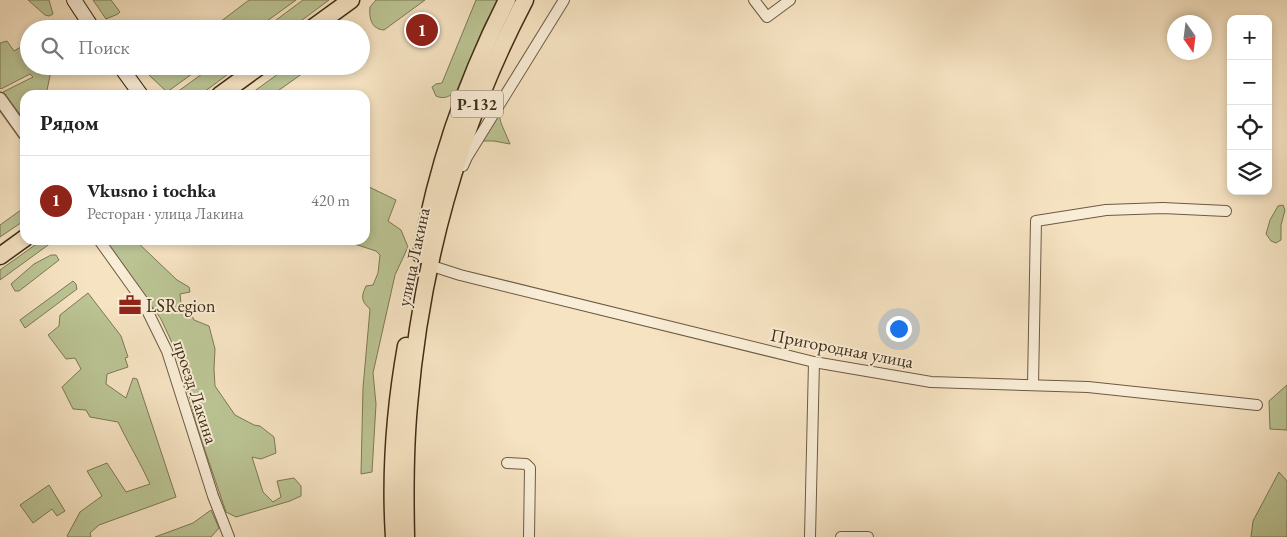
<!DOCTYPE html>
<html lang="ru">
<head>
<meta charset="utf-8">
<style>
	:root { --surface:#fff; --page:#f2f2f2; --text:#222; --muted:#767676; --line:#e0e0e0; --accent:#8f2418 }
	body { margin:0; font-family:"EB Garamond",serif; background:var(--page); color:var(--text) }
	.controls { position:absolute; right:15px; top:15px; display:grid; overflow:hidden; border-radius:10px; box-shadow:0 2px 8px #0003 }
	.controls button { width:45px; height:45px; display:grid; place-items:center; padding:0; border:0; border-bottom:1px solid var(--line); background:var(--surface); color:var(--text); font:25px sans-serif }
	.compass { position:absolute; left:1167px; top:15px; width:45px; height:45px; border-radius:50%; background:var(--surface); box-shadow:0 2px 8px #0003; rotate:166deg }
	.you { position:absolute; left:898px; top:328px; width:18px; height:18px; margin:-12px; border:4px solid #fff; border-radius:50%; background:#1a73e8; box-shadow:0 0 0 8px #1a73e833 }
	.badge { display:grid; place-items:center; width:32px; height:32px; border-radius:50%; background:var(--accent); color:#fff; font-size:16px; font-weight:700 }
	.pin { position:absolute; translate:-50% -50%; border:2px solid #fff; box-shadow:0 1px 5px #0006 }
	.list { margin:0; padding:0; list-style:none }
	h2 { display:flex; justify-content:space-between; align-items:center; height:65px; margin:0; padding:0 20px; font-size:21px }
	h2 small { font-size:16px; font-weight:400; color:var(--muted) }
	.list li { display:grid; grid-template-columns:32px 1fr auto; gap:15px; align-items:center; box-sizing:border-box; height:90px; padding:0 20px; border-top:1px solid var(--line) }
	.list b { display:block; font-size:19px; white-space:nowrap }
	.list p { margin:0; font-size:16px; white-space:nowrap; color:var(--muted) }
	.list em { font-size:16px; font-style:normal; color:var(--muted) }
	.icon { flex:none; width:28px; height:28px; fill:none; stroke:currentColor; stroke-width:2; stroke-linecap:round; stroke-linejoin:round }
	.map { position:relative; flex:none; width:1287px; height:537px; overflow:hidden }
	.search { position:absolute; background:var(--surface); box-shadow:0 2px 8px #0003; left:20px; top:20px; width:350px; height:55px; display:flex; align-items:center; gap:12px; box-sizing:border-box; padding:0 18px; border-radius:28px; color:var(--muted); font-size:19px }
	.panel { position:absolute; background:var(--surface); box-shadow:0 2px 8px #0003; left:20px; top:90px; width:350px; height:155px; border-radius:15px }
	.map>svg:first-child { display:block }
	.green { fill:#bbc494; stroke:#7e7855 }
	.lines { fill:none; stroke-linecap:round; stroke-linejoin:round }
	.minor-casing { stroke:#6e5a41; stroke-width:12 }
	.tertiary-casing { stroke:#6e5a41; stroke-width:15 }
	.secondary-casing { stroke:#402d16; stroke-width:16 }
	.primary-casing { stroke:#402d16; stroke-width:19 }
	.trunk-casing { stroke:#402d16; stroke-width:19 }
	.minor { stroke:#f9edd7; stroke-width:10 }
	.tertiary { stroke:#f9edd7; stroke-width:12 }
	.secondary { stroke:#f9edd7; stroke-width:14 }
	.primary { stroke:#f6e3c2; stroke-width:16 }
	.trunk { stroke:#f6e3c2; stroke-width:16 }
	.labels { text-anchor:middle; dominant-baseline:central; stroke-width:4; stroke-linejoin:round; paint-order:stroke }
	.shield { fill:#f9edd7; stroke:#786750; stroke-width:1 }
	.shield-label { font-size:16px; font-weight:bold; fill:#402d16 }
	.street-label { font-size:18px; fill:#402d16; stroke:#f9edd7 }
	.poi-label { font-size:18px; fill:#402d16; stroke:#f9edd7; text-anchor:start }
</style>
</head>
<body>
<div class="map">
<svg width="1287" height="537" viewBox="0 0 1287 537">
	<rect width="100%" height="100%" fill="#f6e3c2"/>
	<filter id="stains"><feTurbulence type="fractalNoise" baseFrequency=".004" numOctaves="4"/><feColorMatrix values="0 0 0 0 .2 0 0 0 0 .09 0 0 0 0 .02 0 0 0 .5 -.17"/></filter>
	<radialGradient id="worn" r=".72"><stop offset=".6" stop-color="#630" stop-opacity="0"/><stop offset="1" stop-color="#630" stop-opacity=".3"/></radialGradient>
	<g class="green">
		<path d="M28 0H49L53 14 49 16 45 15Z"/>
		<path d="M93 0H111L120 12 118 14 106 19Z"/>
		<path d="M249 0H296L256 29H220V22Z"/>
		<path d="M303 0H329L290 29H264Z"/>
		<path d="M376 0H425L384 30C371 29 369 18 370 7Z"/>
		<path d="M476 0H498L485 24 457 90C450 96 445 100 436 96L432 87 436 84 442 83Z"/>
		<path d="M7 41 14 51 29 42V66H43L38 70 39 74 49 66H52L46 95H25V122L3 92 33 77 30 74 1 89 0 88V43Z"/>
		<path d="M159 66H203L167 92 149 75Z"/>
		<path d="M213 66H239L200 95H173Z"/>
		<path d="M289 66H313L272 95H249Z"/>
		<path d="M499 114 501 123 510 144 494 141H483Z"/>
		<path d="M365 185 396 200 388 221 401 230 408 247 395 275 373 373 376 404 372 472 361 474 363 388 370 309C361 301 361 297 366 286L373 285 378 273 380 255 376 251 342 240H365Z"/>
		<path d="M1283 205 1285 210 1281 225V240L1276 243 1271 241 1266 234 1270 220 1278 206Z"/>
		<path d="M25 207V220L0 237V225Z"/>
		<path d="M42 240H55L0 280V270Z"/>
		<path d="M105 240H135L177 280 189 287 190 292 180 294 181 303 190 311 194 320 209 326 215 349 214 369 215 386 235 415 254 425 260 426 274 437 276 453 261 459 252 457 263 492 273 502 281 497 277 481 294 478 301 486V496L290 501 236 517 226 512 197 427 180 360 161 319Z"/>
		<path d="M51 255H56L59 260 19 291H15L11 284 34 264Z"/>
		<path d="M73 281 76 284 77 289 25 328 20 320Z"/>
		<path d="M88 293 121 336 128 357 125 358 128 367 107 374 106 384 126 398 133 378 137 379 176 497 99 525 90 533 91 537H68L67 536 80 512 102 496 87 471 107 463 126 492 150 484C140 462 128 443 118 422L90 417 86 410 73 409 62 387 81 369 75 358 66 359 48 335 59 326 60 315Z"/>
		<path d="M1287 385V430L1270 429 1269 401Z"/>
		<path d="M1279 472 1287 481V537H1251L1253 521Z"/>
		<path d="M49 485 65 511 57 516 52 509 33 523 20 505Z"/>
		<path d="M211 510 219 528 211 537H155L193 523Z"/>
	</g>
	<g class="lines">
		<defs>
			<g id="minor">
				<path d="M754 0 767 17 790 0"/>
				<path d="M463 166 467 157 564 0"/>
				<path d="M99 240 142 300 167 351 213 496 229 537"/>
				<path d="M429 265 460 275 814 362 931 382 1088 387 1257 405"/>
				<path d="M1033 385 1036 221 1106 210 1163 208 1226 211"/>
				<path d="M507 463 526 464 530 468 529 537"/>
				<path d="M810 537 814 362"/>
				<path d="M841 537H868"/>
			</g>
			<path id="tertiary" d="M0 99 25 134"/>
			<g id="secondary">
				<path d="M74 0 93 29"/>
				<path d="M120 66 141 95"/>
			</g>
			<g id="primary">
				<path d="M311 29 351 0"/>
				<path d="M220 95 260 66"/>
				<path d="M0 256 25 238"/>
			</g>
			<g id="trunk">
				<path d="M421 255C436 168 467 79 507 0"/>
				<path d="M394 537C390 474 395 408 406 346"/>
				<path d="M406 537C405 493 405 448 409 405 421 264 459 126 525 0"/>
			</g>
		</defs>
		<use href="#minor" class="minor-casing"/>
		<use href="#tertiary" class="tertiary-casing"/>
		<use href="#secondary" class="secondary-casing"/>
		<use href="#primary" class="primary-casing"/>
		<use href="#trunk" class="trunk-casing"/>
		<use href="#minor" class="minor"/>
		<use href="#tertiary" class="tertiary"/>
		<use href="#secondary" class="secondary"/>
		<use href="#primary" class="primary"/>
		<use href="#trunk" class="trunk"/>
	</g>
	<defs>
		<symbol id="office-bare" viewBox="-9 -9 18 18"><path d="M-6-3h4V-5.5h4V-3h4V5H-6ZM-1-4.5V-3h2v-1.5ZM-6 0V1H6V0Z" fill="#8f2418" stroke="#f9edd7" stroke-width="2.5" paint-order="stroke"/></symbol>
	</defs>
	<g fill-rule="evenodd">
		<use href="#office-bare" x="114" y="289" width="32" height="32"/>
	</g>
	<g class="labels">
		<rect class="shield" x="451" y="90.5" width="52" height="27" rx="4"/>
		<g class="shield-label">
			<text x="477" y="104">Р-132</text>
		</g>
		<g class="street-label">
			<text transform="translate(413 257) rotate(-78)">улица Лакина</text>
			<text transform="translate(842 348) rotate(11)">Пригородная улица</text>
			<text transform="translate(196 392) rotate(72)">проезд Лакина</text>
		</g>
		<g class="poi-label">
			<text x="146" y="305">LSRegion</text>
		</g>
	</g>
	<rect width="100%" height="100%" filter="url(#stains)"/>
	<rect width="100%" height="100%" fill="url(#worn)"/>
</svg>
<div class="controls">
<button>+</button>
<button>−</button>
<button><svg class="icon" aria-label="locate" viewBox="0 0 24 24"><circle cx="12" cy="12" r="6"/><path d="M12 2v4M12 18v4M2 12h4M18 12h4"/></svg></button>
<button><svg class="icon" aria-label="layers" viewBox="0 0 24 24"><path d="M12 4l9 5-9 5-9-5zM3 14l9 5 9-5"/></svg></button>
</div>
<svg class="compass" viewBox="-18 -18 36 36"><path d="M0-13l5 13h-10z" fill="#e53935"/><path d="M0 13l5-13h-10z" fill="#767676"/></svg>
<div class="you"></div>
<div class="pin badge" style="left:422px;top:30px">1</div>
<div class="search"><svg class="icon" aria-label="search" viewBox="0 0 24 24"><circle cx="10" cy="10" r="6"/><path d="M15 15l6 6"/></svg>Поиск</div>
<section class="panel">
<h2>Рядом<small></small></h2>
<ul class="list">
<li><span class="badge">1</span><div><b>Vkusno i tochka</b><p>Ресторан · улица Лакина</p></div><em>420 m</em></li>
</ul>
</section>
</div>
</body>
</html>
